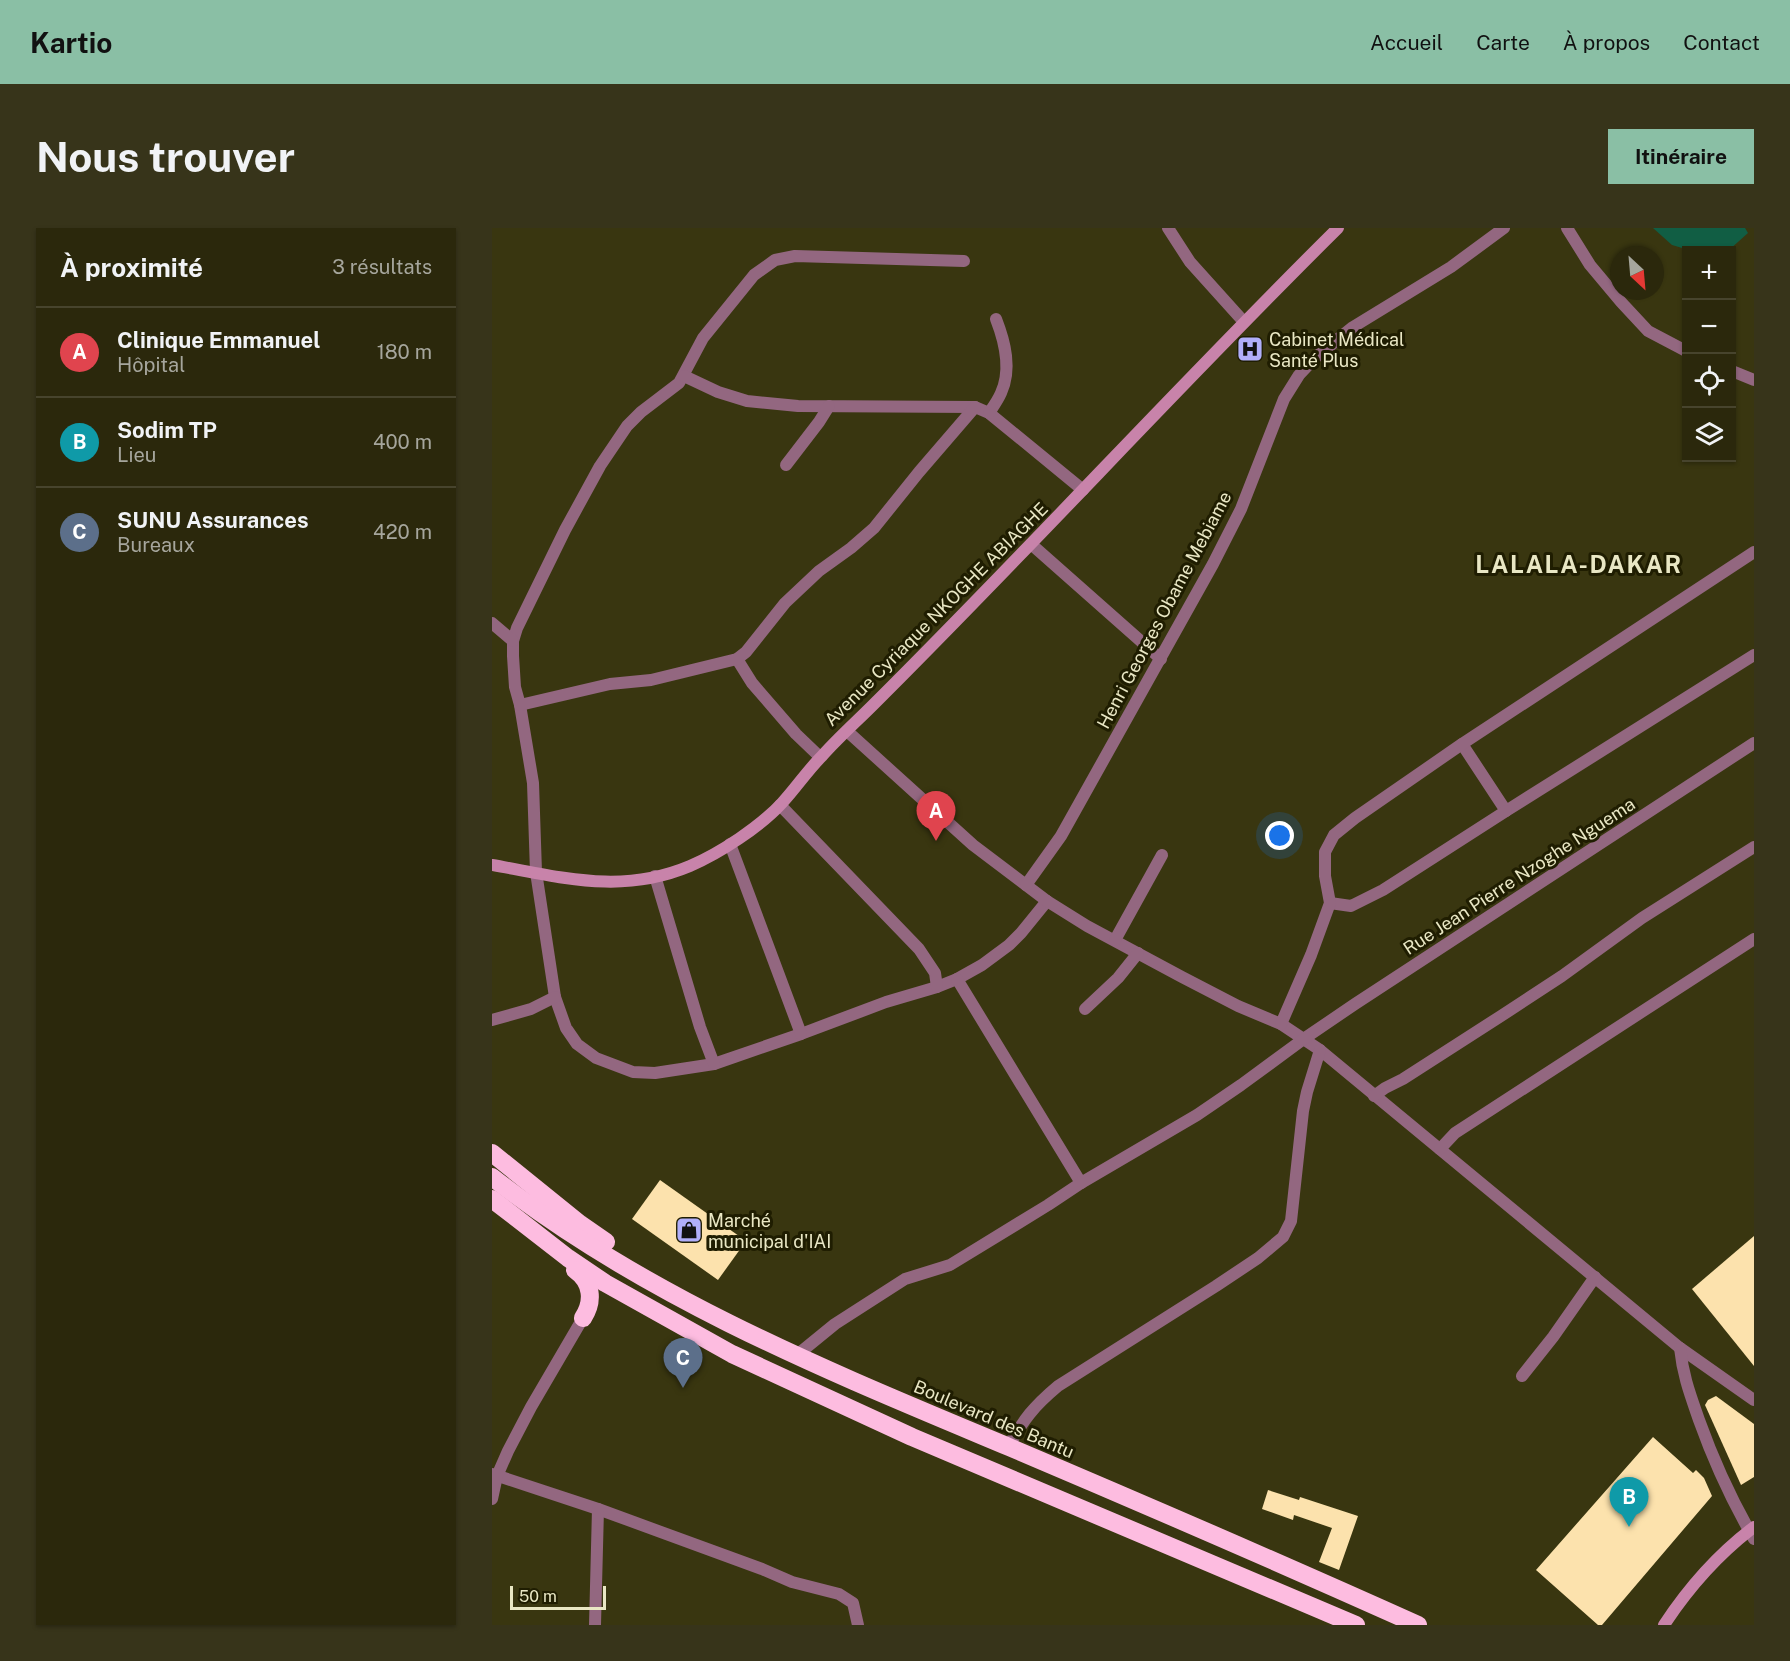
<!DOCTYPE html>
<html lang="fr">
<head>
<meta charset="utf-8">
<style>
	:root { --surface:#2b280c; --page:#37341a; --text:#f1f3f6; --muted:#a6a69d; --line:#47442d; --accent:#8abfa5 }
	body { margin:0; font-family:"Public Sans",sans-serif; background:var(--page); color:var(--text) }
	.controls { position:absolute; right:18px; top:18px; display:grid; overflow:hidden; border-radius:0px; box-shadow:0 2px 4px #0004 }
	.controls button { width:54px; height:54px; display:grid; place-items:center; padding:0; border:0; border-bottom:2px solid var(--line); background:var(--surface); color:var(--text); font:30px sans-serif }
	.compass { position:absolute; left:1118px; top:18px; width:54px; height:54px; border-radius:50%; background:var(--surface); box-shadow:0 2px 4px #0004; rotate:154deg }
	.scale { position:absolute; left:18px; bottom:15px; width:96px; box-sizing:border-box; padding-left:6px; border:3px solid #e9e7c4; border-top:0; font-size:16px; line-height:21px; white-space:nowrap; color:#e9e7c4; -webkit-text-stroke:4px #1f1d01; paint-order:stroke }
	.you { position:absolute; left:788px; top:608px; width:21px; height:21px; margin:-15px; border:4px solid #fff; border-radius:50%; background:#1a73e8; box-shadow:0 0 0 9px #1a73e833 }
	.badge { display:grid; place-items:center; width:39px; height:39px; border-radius:50%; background:var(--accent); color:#fff; font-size:20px; font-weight:700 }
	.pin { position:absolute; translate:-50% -50px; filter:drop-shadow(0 2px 3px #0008) }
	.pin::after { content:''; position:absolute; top:32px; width:21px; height:18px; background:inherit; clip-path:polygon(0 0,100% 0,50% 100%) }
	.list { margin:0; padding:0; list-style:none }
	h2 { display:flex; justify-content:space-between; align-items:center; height:78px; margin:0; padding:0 24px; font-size:26px }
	h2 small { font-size:20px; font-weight:400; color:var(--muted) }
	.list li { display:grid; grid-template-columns:39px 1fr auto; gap:18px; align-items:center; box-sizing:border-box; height:90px; padding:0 24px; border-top:2px solid var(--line) }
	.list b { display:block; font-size:22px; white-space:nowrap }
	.list p { margin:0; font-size:20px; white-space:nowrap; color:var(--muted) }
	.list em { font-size:20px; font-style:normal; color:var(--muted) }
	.icon { flex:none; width:33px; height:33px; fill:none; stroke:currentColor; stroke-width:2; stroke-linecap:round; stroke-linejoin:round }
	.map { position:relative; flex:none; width:1262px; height:1397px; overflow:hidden; border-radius:0px }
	header { display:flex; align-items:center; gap:36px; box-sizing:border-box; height:84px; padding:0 30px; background:var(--accent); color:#111 }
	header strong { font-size:28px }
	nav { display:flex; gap:33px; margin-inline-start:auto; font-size:21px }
	.intro { display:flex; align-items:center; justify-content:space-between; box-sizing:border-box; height:144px; padding:0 36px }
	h1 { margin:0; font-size:42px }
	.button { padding:15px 27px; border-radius:0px; background:var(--accent); color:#111; font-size:21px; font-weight:700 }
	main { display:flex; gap:36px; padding:0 36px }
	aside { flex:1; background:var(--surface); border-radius:0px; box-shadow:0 2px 4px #0004 }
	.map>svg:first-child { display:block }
	.green { fill:#115e44 }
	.building { fill:#fce2ad }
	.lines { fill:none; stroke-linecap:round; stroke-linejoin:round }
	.street { stroke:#936780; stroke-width:12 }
	.secondary { stroke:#c883aa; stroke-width:12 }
	.highway { stroke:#fdbce0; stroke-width:18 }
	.labels { text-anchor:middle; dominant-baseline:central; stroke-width:6; stroke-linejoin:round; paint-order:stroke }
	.poi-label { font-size:18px; fill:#e9e7c4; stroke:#1f1d01; text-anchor:start }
	.street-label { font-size:18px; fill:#e9e7c4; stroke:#1f1d01 }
	.district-label { font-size:24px; font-weight:bold; letter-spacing:1.5px; fill:#e9e7c4; stroke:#1f1d01 }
</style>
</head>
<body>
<header>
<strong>Kartio</strong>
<nav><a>Accueil</a><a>Carte</a><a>À propos</a><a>Contact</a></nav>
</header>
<div class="intro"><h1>Nous trouver</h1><a class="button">Itinéraire</a></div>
<main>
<aside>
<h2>À proximité<small>3 résultats</small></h2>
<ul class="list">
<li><span class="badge" style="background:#e0444e">A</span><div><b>Clinique Emmanuel</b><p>Hôpital</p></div><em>180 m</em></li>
<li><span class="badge" style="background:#0f9aa8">B</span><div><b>Sodim TP</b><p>Lieu</p></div><em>400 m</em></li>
<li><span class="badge" style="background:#5c6f8a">C</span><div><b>SUNU Assurances</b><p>Bureaux</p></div><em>420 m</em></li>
</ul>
</aside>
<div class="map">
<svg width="1262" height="1397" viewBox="0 0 1262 1397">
	<rect width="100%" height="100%" fill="#393610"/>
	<path class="green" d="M1161 0H1253L1256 5 1237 22H1197L1180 17Z"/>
	<g class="building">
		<path d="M168 952 254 1013 226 1052 140 991Z"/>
		<path d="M1262 1008V1138L1200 1061Z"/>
		<path d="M1224 1168 1262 1196V1249L1249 1257 1213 1177 1216 1172Z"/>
		<path d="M1161 1209 1201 1245 1204 1242 1212 1250 1220 1268 1110 1397H1106L1044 1342Z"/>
		<path d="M776 1262 807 1272 808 1269 866 1288 847 1342 827 1334 840 1300 802 1287 801 1292 770 1281Z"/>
	</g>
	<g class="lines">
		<g class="street">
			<path d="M676 0 698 34 752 94"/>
			<path d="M1075 0 1098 37 1129 74 1156 103 1194 123"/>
			<path d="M472 33 303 28 283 32 262 47 211 110 187 155 149 184 135 198 108 238 73 302 25 400 21 413V428L23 459 28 477 41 555 44 644 63 769 74 800 85 816 104 830 141 844 163 845 222 836 309 806 394 774 445 759 465 751 490 737 517 717 529 705 555 673"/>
			<path d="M1240 143 1262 152"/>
			<path d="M192 148 226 164 255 173 306 178 483 179 497 185 591 262"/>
			<path d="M497 185C501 179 506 172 509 165 520 141 513 114 504 91"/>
			<path d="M294 237 327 194 337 178"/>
			<path d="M539 316 669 431"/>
			<path d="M0 395 21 413"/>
			<path d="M245 431 260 455 304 506 328 529"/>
			<path d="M28 477 118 456 159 452 245 431 254 424 293 375 327 343 359 320 382 300 427 244 483 179"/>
			<path d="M355 503 481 617 555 673 595 698 690 749 746 778 789 796 828 822 1188 1120 1262 1172"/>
			<path d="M970 516 1014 583 1262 427"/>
			<path d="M288 577 427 721 443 745 445 759"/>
			<path d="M238 616 309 806"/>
			<path d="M163 648 208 799 222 836"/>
			<path d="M534 657 569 608 721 336 749 281 792 171 807 147 824 129 861 99 959 39 1012 0"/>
			<path d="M838 675 859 678 891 662 1014 583"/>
			<path d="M623 712 670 627"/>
			<path d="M465 751 589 955"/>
			<path d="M593 781 626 750 646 725"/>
			<path d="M0 792 39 781 63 769"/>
			<path d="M789 796 819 727 838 675 833 648V624L842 607 863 590 970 516 1262 324"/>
			<path d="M882 868 893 860 911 851 1009 788 1070 748 1150 690 1262 619"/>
			<path d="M948 921 963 905 1262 711"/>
			<path d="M1188 1120C1191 1148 1198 1166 1207 1192 1222 1234 1240 1273 1262 1311"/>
			<path d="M305 1127 343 1096 413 1051 458 1037 556 977 589 955 705 887 749 857 813 810 863 776 1262 515"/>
			<path d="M1030 1148 1061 1109 1103 1049"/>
			<path d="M516 1219C532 1191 541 1179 566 1158L724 1058 766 1030 791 1009 799 993 811 883 815 864 828 822"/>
			<path d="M0 1246 106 1281 270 1341 300 1354 347 1366 361 1375 366 1397"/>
			<path d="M0 1271 5 1248 16 1223 39 1179 91 1090"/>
			<path d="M103 1397 106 1281"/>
		</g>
		<g class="secondary">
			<path d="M0 637C70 649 129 667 198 638 228 625 268 599 290 575 304 560 315 543 330 528 346 510 364 494 381 477 539 320 688 156 846 0"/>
			<path d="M1172 1397C1197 1359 1225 1327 1262 1299"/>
		</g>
		<g class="highway">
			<path d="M0 925 88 996 114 1014"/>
			<path d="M0 949C154 1070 338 1144 517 1219 654 1277 790 1336 926 1397"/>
			<path d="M0 971 76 1030 113 1055 240 1126 420 1209 864 1397"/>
			<path d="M83 1042C100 1054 102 1073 91 1090"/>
		</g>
	</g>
	<defs>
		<symbol id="hospital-square" viewBox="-11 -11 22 22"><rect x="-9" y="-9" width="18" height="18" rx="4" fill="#b0aefa" stroke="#1f1d01"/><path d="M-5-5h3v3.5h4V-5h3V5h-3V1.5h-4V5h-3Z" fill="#111"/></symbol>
		<symbol id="shop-square" viewBox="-11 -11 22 22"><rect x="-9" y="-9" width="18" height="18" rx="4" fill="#b0aefa" stroke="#1f1d01"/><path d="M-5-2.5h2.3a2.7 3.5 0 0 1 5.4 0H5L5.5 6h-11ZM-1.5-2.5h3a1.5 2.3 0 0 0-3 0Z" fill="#111"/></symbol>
	</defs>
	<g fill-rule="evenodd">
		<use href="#hospital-square" x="743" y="106" width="30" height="30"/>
		<use href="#shop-square" x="182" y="987" width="30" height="30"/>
	</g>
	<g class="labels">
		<g class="poi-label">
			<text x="777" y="111">Cabinet Médical<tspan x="777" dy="21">Santé Plus</tspan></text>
			<text x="216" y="992">Marché<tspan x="216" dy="21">municipal d'IAI</tspan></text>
		</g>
		<g class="street-label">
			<text transform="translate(672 382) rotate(-62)">Henri Georges Obame Mebiame</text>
			<text transform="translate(444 386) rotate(-45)">Avenue Cyriaque NKOGHE ABIAGHE</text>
			<text transform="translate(1027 648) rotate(-33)">Rue Jean Pierre Nzoghe Nguema</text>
			<text transform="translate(502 1191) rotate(23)">Boulevard des Bantu</text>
		</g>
		<g class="district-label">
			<text x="1087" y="336">LALALA-DAKAR</text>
		</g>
	</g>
</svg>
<div class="controls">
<button>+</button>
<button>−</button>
<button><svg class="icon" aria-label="locate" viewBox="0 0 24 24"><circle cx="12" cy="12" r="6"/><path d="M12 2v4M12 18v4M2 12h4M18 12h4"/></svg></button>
<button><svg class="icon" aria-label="layers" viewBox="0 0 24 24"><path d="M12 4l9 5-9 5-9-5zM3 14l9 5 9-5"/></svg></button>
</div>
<svg class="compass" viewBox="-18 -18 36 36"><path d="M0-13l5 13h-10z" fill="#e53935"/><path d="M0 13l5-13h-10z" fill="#a6a69d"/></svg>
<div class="scale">50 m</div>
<div class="you"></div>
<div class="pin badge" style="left:444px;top:613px;background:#e0444e">A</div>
<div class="pin badge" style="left:1137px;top:1299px;background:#0f9aa8">B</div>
<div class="pin badge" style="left:191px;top:1160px;background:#5c6f8a">C</div>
</div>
</main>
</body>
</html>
